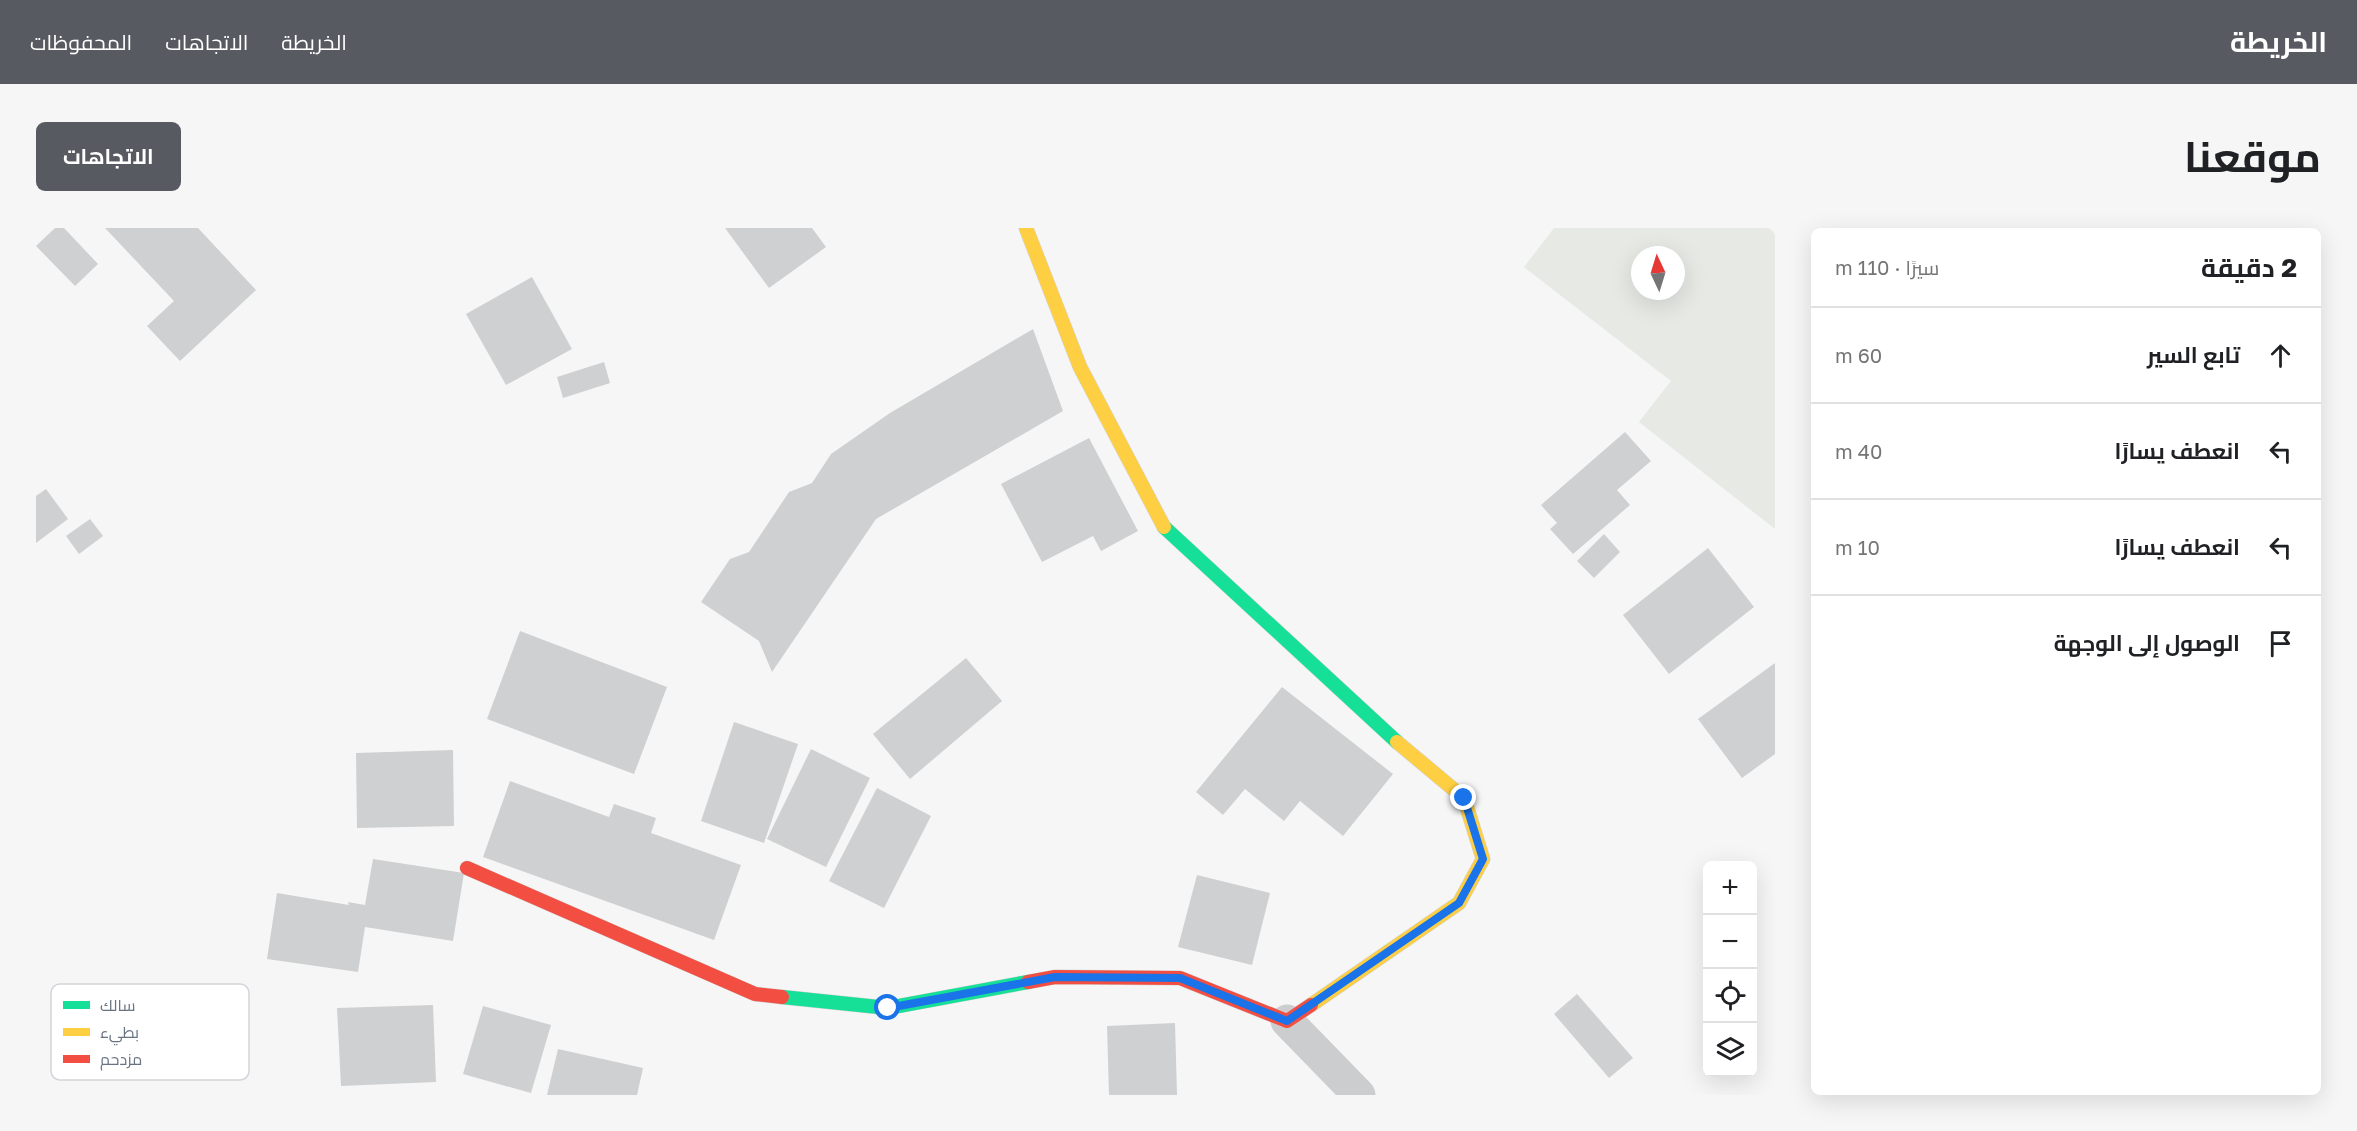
<!DOCTYPE html>
<html lang="ar">
<head>
<meta charset="utf-8">
<style>
	:root { --surface:#fff; --page:#f6f6f6; --text:#202124; --muted:#757577; --line:#e0e0e0; --accent:#575b61 }
	body { margin:0; font-family:"Golos Text",Cairo,sans-serif; background:var(--page); color:var(--text); direction:rtl }
	.controls { position:absolute; right:18px; bottom:18px; display:grid; overflow:hidden; border-radius:9px; box-shadow:0 6px 24px #0002 }
	.controls button { width:54px; height:54px; display:grid; place-items:center; padding:0; border:0; border-bottom:2px solid var(--line); background:var(--surface); color:var(--text); font:30px sans-serif }
	.compass { position:absolute; left:1595px; top:18px; width:54px; height:54px; border-radius:50%; background:var(--surface); box-shadow:0 6px 24px #0002; rotate:356deg }
	.stop { position:absolute; width:18px; height:18px; margin:-14px; border:4px solid #1a73e8; border-radius:50%; background:#fff }
	.stop.end { background:#1a73e8; border-color:#fff; box-shadow:0 2px 6px #0008 }
	.list { margin:0; padding:0; list-style:none }
	h2 { display:flex; justify-content:space-between; align-items:center; height:78px; margin:0; padding:0 24px; font-size:26px }
	h2 small { font-size:20px; font-weight:400; color:var(--muted) }
	.list li { display:grid; grid-template-columns:39px 1fr auto; gap:18px; align-items:center; box-sizing:border-box; height:96px; padding:0 24px; border-top:2px solid var(--line) }
	.list b { display:block; font-size:22px; white-space:nowrap }
	.list em { font-size:20px; font-style:normal; color:var(--muted) }
	.icon { flex:none; width:33px; height:33px; fill:none; stroke:currentColor; stroke-width:2; stroke-linecap:round; stroke-linejoin:round }
	.map { position:relative; flex:none; width:1739px; height:867px; overflow:hidden; direction:ltr; border-radius:9px }
	header { display:flex; align-items:center; gap:36px; box-sizing:border-box; height:84px; padding:0 30px; background:var(--accent); color:#fff }
	header strong { font-size:28px }
	nav { display:flex; gap:33px; margin-inline-start:auto; font-size:21px }
	.intro { display:flex; align-items:center; justify-content:space-between; box-sizing:border-box; height:144px; padding:0 36px }
	h1 { margin:0; font-size:42px }
	.button { padding:15px 27px; border-radius:9px; background:var(--accent); color:#fff; font-size:21px; font-weight:700 }
	main { display:flex; gap:36px; padding:0 36px }
	aside { flex:1; background:var(--surface); border-radius:9px; box-shadow:0 6px 24px #0002 }
	.map>svg:first-child { display:block }
	.green { fill:#e6e9e4; fill-rule:evenodd }
	.building { fill:#cfd0d1 }
	.lines { fill:none; stroke-linecap:round; stroke-linejoin:round }
	.fast-casing { stroke:#d2d3d4; stroke-width:15 }
	.slow-casing { stroke:#d2d3d4; stroke-width:15 }
	.jam-casing { stroke:#d2d3d4; stroke-width:15 }
	.street { stroke:#cccdcf; stroke-width:33 }
	.fast { stroke:#16e098; stroke-width:14 }
	.slow { stroke:#ffcf43; stroke-width:14 }
	.jam { stroke:#f24e42; stroke-width:14 }
	.route { stroke:#1a73e8; stroke-width:8 }
	.key { fill:#fff; stroke:#d2d5da; stroke-width:1.5 }
	.key-label { font-size:16px; fill:#697483 }
</style>
</head>
<body>
<header>
<strong>الخريطة</strong>
<nav><a>الخريطة</a><a>الاتجاهات</a><a>المحفوظات</a></nav>
</header>
<div class="intro"><h1>موقعنا</h1><a class="button">الاتجاهات</a></div>
<main>
<aside>
<h2>2 دقيقة<small>سيرًا · 110 m</small></h2>
<ul class="list">
<li><svg class="icon" aria-label="ahead" viewBox="0 0 24 24"><path d="M12 20V5M6 11l6-6 6 6"/></svg><div><b>تابع السير</b></div><em>60 m</em></li>
<li><svg class="icon" aria-label="left" viewBox="0 0 24 24"><path d="M17 20v-9H6M10 6l-5 5 5 5"/></svg><div><b>انعطف يسارًا</b></div><em>40 m</em></li>
<li><svg class="icon" aria-label="left" viewBox="0 0 24 24"><path d="M17 20v-9H6M10 6l-5 5 5 5"/></svg><div><b>انعطف يسارًا</b></div><em>10 m</em></li>
<li><svg class="icon" aria-label="arrive" viewBox="0 0 24 24"><path d="M6 21V4h12l-3 4 3 4H6"/></svg><div><b>الوصول إلى الوجهة</b></div></li>
</ul>
</aside>
<div class="map">
<svg width="1739" height="867" viewBox="0 0 1739 867">
	<rect width="100%" height="100%" fill="#f6f6f6"/>
	<path class="green" d="M1518 0H1739V301L1603 194 1635 153 1488 39ZM1604 27H1640V63H1604Z"/>
	<g class="building">
		<path d="M19 0H28L62 36 39 58 0 18Z"/>
		<path d="M69 0H162L220 62 144 133 111 98 138 73Z"/>
		<path d="M689 0H776L790 19 733 60Z"/>
		<path d="M496 49 536 121 470 157 430 86Z"/>
		<path d="M997 101 1027 183 840 291 736 444 723 413 665 374 694 331 713 324 753 264 776 255 795 226 854 185Z"/>
		<path d="M568 134 574 155 527 170 521 149Z"/>
		<path d="M1589 204 1615 233 1581 262 1594 277 1537 326 1514 301 1521 295 1505 277Z"/>
		<path d="M1053 210 1102 303 1065 323 1057 308 1006 334 965 256Z"/>
		<path d="M10 261 32 291 0 315V268Z"/>
		<path d="M54 291 67 308 43 326 30 308Z"/>
		<path d="M1568 306 1584 324 1558 350 1541 333Z"/>
		<path d="M1672 320 1718 379 1633 446 1587 387Z"/>
		<path d="M484 403 631 459 598 546 451 491Z"/>
		<path d="M930 430 966 473 874 551 837 506Z"/>
		<path d="M1739 435V526L1706 550 1662 491Z"/>
		<path d="M1246 459 1357 546 1307 608 1264 573 1248 593 1209 561 1187 587 1160 564Z"/>
		<path d="M698 494 762 516 728 615 665 593Z"/>
		<path d="M775 521 834 550 790 639 731 611Z"/>
		<path d="M417 522 418 598 321 600 320 525Z"/>
		<path d="M474 553 573 589 578 576 620 590 615 605 705 637 678 712 447 629Z"/>
		<path d="M841 560 895 588 848 680 793 653Z"/>
		<path d="M337 631 428 645 417 713 329 699 322 744 231 731 241 665 313 677 312 674 329 677Z"/>
		<path d="M1161 647 1234 665 1216 737 1142 719Z"/>
		<path d="M1541 766 1597 830 1573 850 1518 786Z"/>
		<path d="M397 777 400 854 305 858 301 780Z"/>
		<path d="M447 778 515 797 495 865 427 846Z"/>
		<path d="M1139 795 1141 867H1073L1071 798Z"/>
		<path d="M522 821 607 840 601 867H511Z"/>
	</g>
	<g class="lines">
		<defs>
			<g id="fast">
				<path d="M1128 299 1361 514"/>
				<path d="M746 769 852 780 992 754"/>
			</g>
			<g id="slow">
				<path d="M990 0 1044 139 1128 299"/>
				<path d="M1275 777 1423 675 1447 631 1428 570 1361 514"/>
			</g>
			<g id="jam">
				<path d="M431 640 719 766 746 769"/>
				<path d="M992 754 1019 749 1144 750 1251 793 1275 777"/>
			</g>
		</defs>
		<use href="#fast" class="fast-casing"/>
		<use href="#slow" class="slow-casing"/>
		<use href="#jam" class="jam-casing"/>
		<path class="street" d="M1251 793 1323 867"/>
		<use href="#fast" class="fast"/>
		<use href="#slow" class="slow"/>
		<use href="#jam" class="jam"/>
	</g>
	<g class="lines">
		<path class="route" d="M852 780 1019 749 1144 750 1251 793 1423 675 1447 631 1428 570"/>
	</g>
	<rect x="15" y="756" width="198" height="96" rx="9" class="key"/>
	<rect x="27" y="773" width="27" height="8" fill="#16e098"/>
	<rect x="27" y="800" width="27" height="8" fill="#ffcf43"/>
	<rect x="27" y="827" width="27" height="8" fill="#f24e42"/>
	<g class="key-label">
		<text x="64" y="783">سالك</text>
		<text x="64" y="810">بطيء</text>
		<text x="64" y="837">مزدحم</text>
	</g>
</svg>
<div class="controls">
<button>+</button>
<button>−</button>
<button><svg class="icon" aria-label="locate" viewBox="0 0 24 24"><circle cx="12" cy="12" r="6"/><path d="M12 2v4M12 18v4M2 12h4M18 12h4"/></svg></button>
<button><svg class="icon" aria-label="layers" viewBox="0 0 24 24"><path d="M12 4l9 5-9 5-9-5zM3 14l9 5 9-5"/></svg></button>
</div>
<svg class="compass" viewBox="-18 -18 36 36"><path d="M0-13l5 13h-10z" fill="#e53935"/><path d="M0 13l5-13h-10z" fill="#757577"/></svg>
<div class="stop" style="left:852px;top:780px"></div>
<div class="stop end" style="left:1428px;top:570px"></div>
</div>
</main>
</body>
</html>
